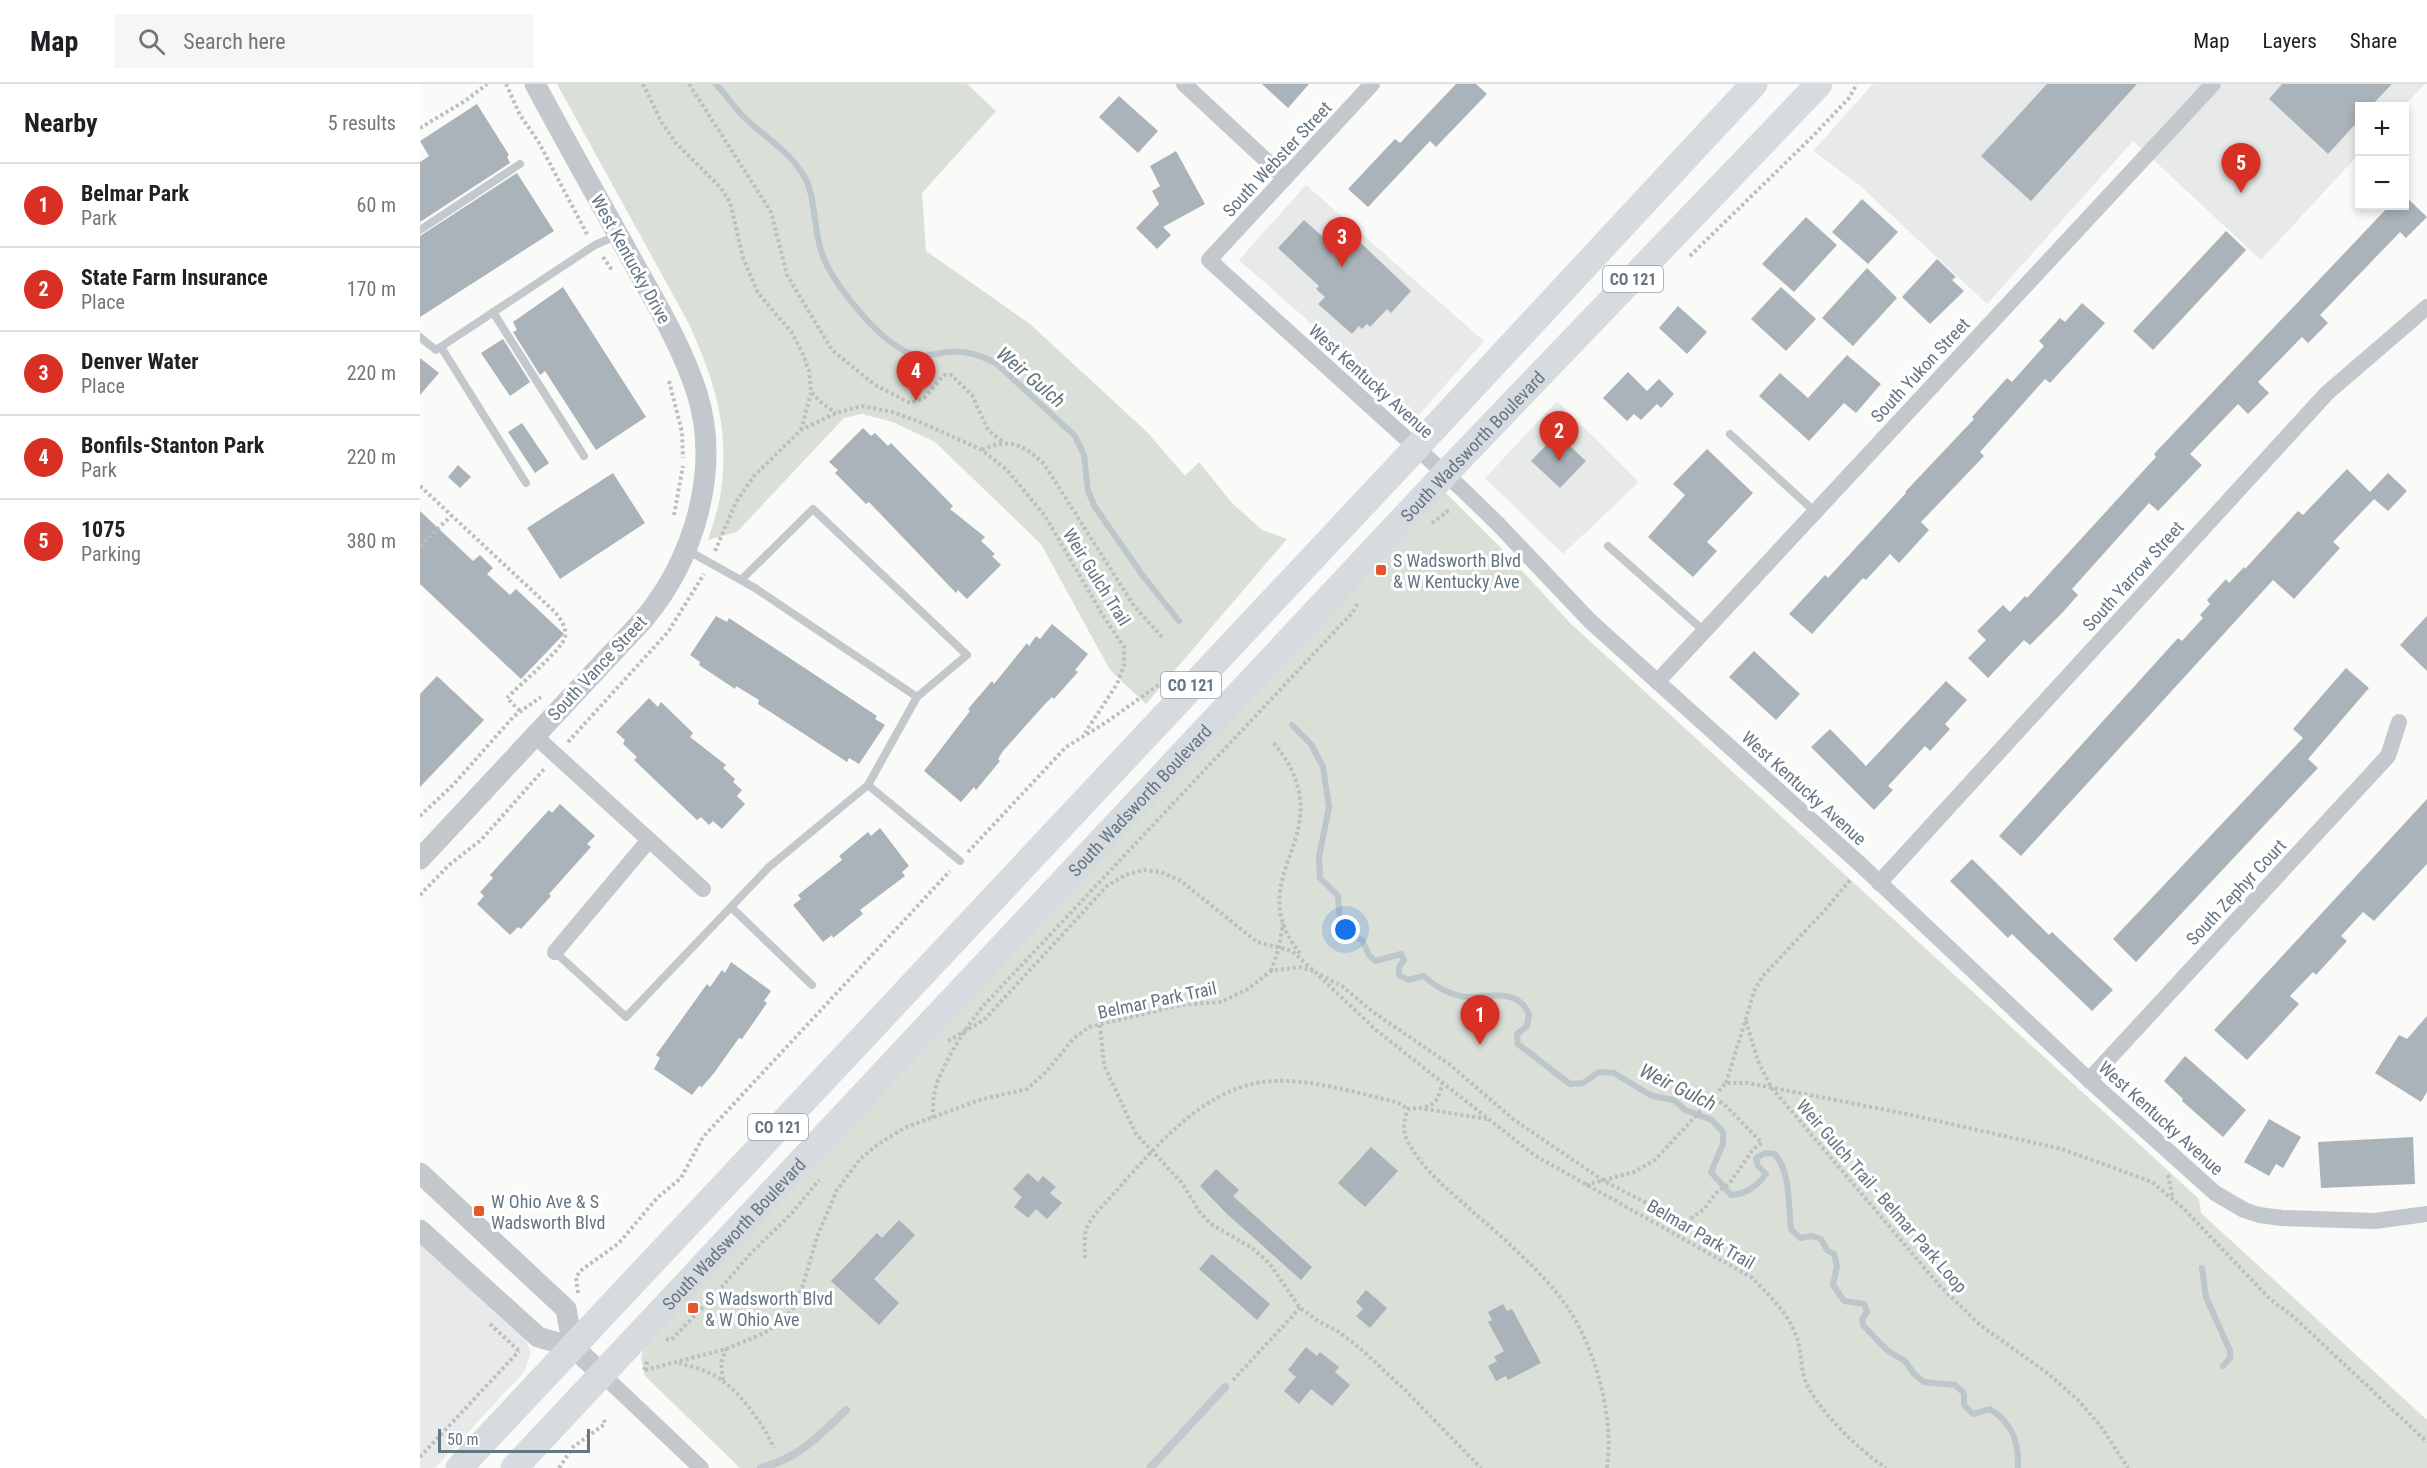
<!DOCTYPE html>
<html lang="en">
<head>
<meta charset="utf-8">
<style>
	:root { --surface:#fff; --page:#f6f6f6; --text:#202124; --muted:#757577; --line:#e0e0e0; --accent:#d93025 }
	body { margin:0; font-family:"Roboto Condensed",sans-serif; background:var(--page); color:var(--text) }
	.controls { position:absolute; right:18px; top:18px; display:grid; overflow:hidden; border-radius:0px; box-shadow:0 3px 9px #0003 }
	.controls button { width:54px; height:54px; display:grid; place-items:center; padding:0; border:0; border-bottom:2px solid var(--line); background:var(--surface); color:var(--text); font:30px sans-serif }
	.scale { position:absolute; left:18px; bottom:15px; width:152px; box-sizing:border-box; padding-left:6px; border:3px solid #657683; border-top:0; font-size:16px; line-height:21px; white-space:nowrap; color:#657683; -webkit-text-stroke:4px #fff; paint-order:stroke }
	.you { position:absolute; left:926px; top:846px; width:21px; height:21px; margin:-15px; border:4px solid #fff; border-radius:50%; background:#1a73e8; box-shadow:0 0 0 9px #1a73e833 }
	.badge { display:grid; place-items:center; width:39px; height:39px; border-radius:50%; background:var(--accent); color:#fff; font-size:20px; font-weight:700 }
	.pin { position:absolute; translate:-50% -50px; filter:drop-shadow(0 2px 3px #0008) }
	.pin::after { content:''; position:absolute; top:32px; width:21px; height:18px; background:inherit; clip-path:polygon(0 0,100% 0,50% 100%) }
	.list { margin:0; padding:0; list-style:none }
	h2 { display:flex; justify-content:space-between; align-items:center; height:78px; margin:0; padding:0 24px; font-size:26px }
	h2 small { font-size:20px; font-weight:400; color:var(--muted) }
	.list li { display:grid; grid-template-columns:39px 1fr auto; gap:18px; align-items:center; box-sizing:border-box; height:84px; padding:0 24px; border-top:2px solid var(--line) }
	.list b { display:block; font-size:22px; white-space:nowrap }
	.list p { margin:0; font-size:20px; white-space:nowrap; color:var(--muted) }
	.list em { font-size:20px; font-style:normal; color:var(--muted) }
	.icon { flex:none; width:33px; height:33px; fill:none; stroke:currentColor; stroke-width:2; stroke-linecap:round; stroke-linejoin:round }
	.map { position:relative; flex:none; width:2007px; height:1384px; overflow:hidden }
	header { display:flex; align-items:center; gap:36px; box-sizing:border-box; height:84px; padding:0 30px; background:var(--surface); border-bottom:2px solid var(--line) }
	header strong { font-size:28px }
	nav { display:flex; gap:33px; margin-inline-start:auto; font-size:21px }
	.search { width:420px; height:54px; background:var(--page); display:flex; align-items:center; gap:15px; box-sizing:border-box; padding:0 21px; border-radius:0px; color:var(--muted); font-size:22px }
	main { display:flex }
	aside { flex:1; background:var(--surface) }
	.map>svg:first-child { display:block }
	.built { fill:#e8e9e9 }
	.green { fill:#dadfd7 }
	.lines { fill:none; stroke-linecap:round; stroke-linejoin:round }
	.stream { stroke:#bbc7cb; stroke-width:6 }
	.building { fill:#aab3b9 }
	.path { stroke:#bbbfc2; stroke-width:4; stroke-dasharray:3 3; stroke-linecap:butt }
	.service { stroke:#c3c8cc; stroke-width:8 }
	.minor { stroke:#c3c8cc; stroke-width:16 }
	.tertiary { stroke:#c3c8cc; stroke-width:21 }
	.primary { stroke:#d6dbdf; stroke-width:27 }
	.poi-dot { fill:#e4572e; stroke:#fff; stroke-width:2 }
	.labels { text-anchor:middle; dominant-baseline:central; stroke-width:6; stroke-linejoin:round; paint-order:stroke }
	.shield { fill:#fff; stroke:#939fa8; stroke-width:1.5 }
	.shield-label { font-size:16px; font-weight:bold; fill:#657683 }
	.street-label { font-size:18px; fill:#657683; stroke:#fff }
	.poi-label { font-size:18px; fill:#657683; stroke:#fff; text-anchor:start }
	.water-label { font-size:20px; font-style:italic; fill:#60757c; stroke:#fff }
</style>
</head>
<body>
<header>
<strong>Map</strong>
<div class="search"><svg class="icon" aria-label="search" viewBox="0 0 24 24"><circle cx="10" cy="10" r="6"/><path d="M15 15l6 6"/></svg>Search here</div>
<nav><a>Map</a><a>Layers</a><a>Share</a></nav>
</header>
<main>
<aside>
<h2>Nearby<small>5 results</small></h2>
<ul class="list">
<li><span class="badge">1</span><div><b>Belmar Park</b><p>Park</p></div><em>60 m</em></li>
<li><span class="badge">2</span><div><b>State Farm Insurance</b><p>Place</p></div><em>170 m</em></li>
<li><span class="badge">3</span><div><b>Denver Water</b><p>Place</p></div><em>220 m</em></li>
<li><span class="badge">4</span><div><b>Bonfils-Stanton Park</b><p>Park</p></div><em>220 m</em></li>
<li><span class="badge">5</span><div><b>1075</b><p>Parking</p></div><em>380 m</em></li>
</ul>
</aside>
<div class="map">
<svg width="2007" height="1384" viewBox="0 0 2007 1384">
	<rect width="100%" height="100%" fill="#fafaf8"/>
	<g class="built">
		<path d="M1453 0H2005L1984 22H1940L1939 70 1841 176 1713 57 1567 220 1438 100 1393 67Z"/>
		<path d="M886 101 1064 257 997 333 819 176Z"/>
		<path d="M1137 317 1219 398 1143 470 1065 394Z"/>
		<path d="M0 1159 106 1257 111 1268 104 1288 15 1384H0Z"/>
	</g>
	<g class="green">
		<path d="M137 0H547L576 27 502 109 506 167 610 240 727 348 765 392 779 378 812 419 842 446 867 455 726 620 690 586 621 460 515 358 473 338 442 330 424 334 317 448 288 456C293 440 299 423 301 407 310 344 294 294 268 238Z"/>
		<path d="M1025 408 1084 467 1150 539 1779 1115 1781 1129 2007 1336V1384H320L225 1292 221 1273 224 1264Z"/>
	</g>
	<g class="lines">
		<g class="stream">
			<path d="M296 0C306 11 315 25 326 35 346 54 370 68 384 92 395 109 394 146 401 167 411 198 459 257 489 269 502 275 516 269 529 268 547 266 562 272 577 280L655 352 664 371 668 407 675 423 723 492 759 537"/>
			<path d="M872 641 891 660 903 683 909 723 899 773 900 794 918 812C920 836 917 846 942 856L949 871 955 877 981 870 984 876 979 883V891L988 896 1004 892C1016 904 1034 913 1050 913 1066 913 1087 907 1101 919 1104 921 1107 926 1109 930L1107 942 1097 950 1098 960 1150 1000 1163 999 1179 988 1194 989 1232 1012 1254 1016 1265 1026 1292 1036 1303 1048V1060L1291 1088 1311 1111C1327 1110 1337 1102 1346 1090L1338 1082 1336 1074 1345 1069 1355 1070C1371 1089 1368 1121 1371 1145L1380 1154 1392 1152 1401 1155 1407 1166 1414 1170 1417 1182 1413 1201 1424 1217 1444 1220 1447 1228 1442 1235 1443 1241 1459 1258 1468 1267 1485 1277 1494 1290 1504 1298 1535 1301 1544 1309V1321L1553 1330 1570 1325C1592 1339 1599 1357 1598 1384"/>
			<path d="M1782 1184 1786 1213 1810 1267V1274L1803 1282"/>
		</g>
	</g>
	<g class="building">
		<path d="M842 0H889L868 24Z"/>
		<path d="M1036 0H1056L1067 10 1016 63 1010 57 948 123 928 105 975 55 980 59Z"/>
		<path d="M1627 0H1717L1611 117 1561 72Z"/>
		<path d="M1862 0H1972L1951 22H1940V35L1908 70 1849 15Z"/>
		<path d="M699 12 738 47 718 69 679 33Z"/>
		<path d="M57 20 89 71 87 73 90 79 0 138V78L9 72 0 57Z"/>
		<path d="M756 67 785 120 743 143 751 151 737 165 716 144 739 120 732 107 740 102 730 82Z"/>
		<path d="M97 89 134 147 0 233V152Z"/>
		<path d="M1984 111 2007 133 1986 154 1980 148 1900 231 1908 239 1888 259 1882 253 1838 298 1849 309 1828 330 1818 320 1770 370 1782 381 1738 427 1729 419 1652 505 1658 511 1642 529 1610 561 1604 556 1568 594 1548 574 1566 556 1557 547 1583 521 1590 528 1605 512 1607 514 1736 373 1734 370 1969 122H1984Z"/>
		<path d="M1442 115 1478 148 1448 180 1412 148Z"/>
		<path d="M1386 133 1417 161 1374 208 1342 180Z"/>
		<path d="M884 136 903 153 915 141 937 161 940 158 991 207 971 229 967 225 950 243 947 240 942 245 939 242 932 250 898 220 905 213 896 205 899 202 858 164Z"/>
		<path d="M1806 147 1826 166 1733 266 1713 247Z"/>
		<path d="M1517 175 1536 193 1532 196 1544 207 1510 240 1482 213Z"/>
		<path d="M1447 184 1477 214 1433 262 1402 234Z"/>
		<path d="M143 203 226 333 176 366 125 287 120 291 93 248 97 246 93 238Z"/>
		<path d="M1361 203 1396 235 1366 267 1331 235Z"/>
		<path d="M1662 219 1685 239 1630 299 1625 295 1560 368 1564 372 1501 438 1509 446 1479 479 1470 470 1446 496 1443 494 1392 550 1369 530 1405 491 1408 494 1486 409 1485 408 1554 335 1552 333 1587 294 1592 298 1624 262 1619 257 1640 234 1645 238Z"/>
		<path d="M1258 222 1287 248 1267 270 1239 244Z"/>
		<path d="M83 255 110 298 90 312 61 269Z"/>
		<path d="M1427 271 1461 300 1436 329 1424 319 1389 357 1339 312 1360 289 1388 314Z"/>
		<path d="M0 274 19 289 0 311Z"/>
		<path d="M1208 288 1227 307 1239 295 1254 310 1241 324 1237 320 1221 336 1214 330 1207 337 1183 314Z"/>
		<path d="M102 339 129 379 115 389 88 348Z"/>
		<path d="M443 344 451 352 455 349 468 362 471 359 533 422 530 425 565 453 561 457 575 470 572 472 581 481 547 515 538 506 536 509 449 418 446 420 415 389 418 386 409 378Z"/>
		<path d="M1137 350 1166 377 1140 404 1111 377Z"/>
		<path d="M1287 365 1333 409 1287 458 1297 467 1273 493 1228 453 1265 411 1253 400Z"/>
		<path d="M38 381 51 393 40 404 28 393Z"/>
		<path d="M1927 385 1950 408 1968 389 1987 407 1968 427 1954 415 1913 458 1920 464 1874 515 1853 496 1601 772 1579 752 1758 554 1762 557 1783 534 1780 531 1790 520 1787 516 1806 495 1809 499 1824 483 1825 485 1878 427 1883 431Z"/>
		<path d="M193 389 225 439 140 495 107 444Z"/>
		<path d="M0 427 53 477 60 471 73 484 67 490 90 511 96 505 144 550 101 595 0 500Z"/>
		<path d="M296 532 307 538 309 534 457 632 455 635 465 641 439 680 429 674 427 678 338 620 339 616 316 602 315 605 279 581 280 578 270 571Z"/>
		<path d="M2007 532V587L1980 561Z"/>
		<path d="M632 540 668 570 655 586 658 588 634 615 632 613 625 620 583 667 578 675 580 677 556 706 554 703 541 718 504 687 550 627 548 625 572 597 574 600 607 559 609 562 616 552 620 555Z"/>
		<path d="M1334 567 1380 610 1356 636 1309 593Z"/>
		<path d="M1926 584 1949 604 1888 675 1898 684 1716 878 1693 855 1883 654 1873 645Z"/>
		<path d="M17 592 64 636 0 703V610Z"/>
		<path d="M1526 597 1547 616 1525 640 1530 645 1510 667 1505 662 1468 702 1473 706 1454 726 1391 663 1410 645 1446 682Z"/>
		<path d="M229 614 238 623 241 618 273 649 270 653 306 681 303 684 315 695 313 698 322 706 317 712 325 720 302 745 293 737 289 741 281 733 277 736 214 676 217 673 203 660 205 656 196 648Z"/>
		<path d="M2007 715V780L1954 837 1943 828 1921 852 1927 857 1896 891 1893 888 1870 912 1879 920 1827 976 1794 946Z"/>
		<path d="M140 720 175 752 167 760 171 763 129 810 131 812 101 845 98 843 90 851 57 820 64 812 60 808 73 794 70 791 116 740 129 726 132 729Z"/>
		<path d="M460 744 489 782 482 788 485 792 440 826 443 830 413 854 412 851 403 858 373 821 381 815 378 811 422 776 419 772 448 748 451 752Z"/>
		<path d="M1552 775 1629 851 1632 848 1693 906 1672 927 1592 850 1588 854 1530 797Z"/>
		<path d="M311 878 351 907 344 917 347 919 322 955 319 954 294 989 282 1003 279 1002 272 1011 234 985 240 974 236 971 287 900 290 903 302 886 305 889Z"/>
		<path d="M2007 932V1008L2001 1018 1955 989 1979 951 1987 955Z"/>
		<path d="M1765 972 1826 1026 1803 1053 1762 1017 1763 1015 1744 997Z"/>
		<path d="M1849 1035 1881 1053 1863 1084 1856 1080 1849 1092 1824 1078Z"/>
		<path d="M1993 1053 1995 1100 1901 1104 1898 1058Z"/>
		<path d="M951 1063 978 1087 945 1123 918 1099Z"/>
		<path d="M796 1085 819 1106 813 1112 892 1183 881 1196 806 1129 780 1102Z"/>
		<path d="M608 1089 618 1098 623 1092 636 1103 630 1109 642 1119 627 1135 616 1125 608 1134 594 1123 602 1113 593 1105Z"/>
		<path d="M479 1136 495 1151 454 1195 479 1219 459 1241 411 1197 457 1149 462 1154Z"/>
		<path d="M792 1170 850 1220 837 1236 779 1185Z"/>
		<path d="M946 1206 967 1224 950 1244 936 1232 943 1225 936 1218Z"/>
		<path d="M1083 1220 1087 1227 1092 1225 1121 1279 1088 1296 1086 1292 1076 1297 1068 1282 1077 1277 1074 1273 1084 1267 1068 1238 1072 1236 1068 1228Z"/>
		<path d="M886 1263 897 1272 900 1268 919 1283 915 1288 930 1301 912 1322 891 1305 879 1320 864 1307 876 1293 868 1286Z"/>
	</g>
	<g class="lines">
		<g class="path">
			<path d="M86 0 100 31 118 57 168 152"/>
			<path d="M223 0 242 39 256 59 300 103 310 118 323 174 338 209 372 249 382 268 389 287 391 308 403 320 416 329"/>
			<path d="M269 0 351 128 367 191 412 266 455 301 490 319 504 314 524 291H531L552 311 568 346 584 359"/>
			<path d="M0 44 45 17 67 0"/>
			<path d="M1270 172 1393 52 1429 14 1437 0"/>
			<path d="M183 173 192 186"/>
			<path d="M249 297 262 348 263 374"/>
			<path d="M381 346 391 309"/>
			<path d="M562 366C589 353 604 361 624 380L714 522 743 554"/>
			<path d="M0 402 135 528C140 535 147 543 145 553 143 565 98 602 87 614L101 628"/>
			<path d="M254 431 263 382"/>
			<path d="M1012 439 1027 428 1026 423"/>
			<path d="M0 462 31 432"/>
			<path d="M295 467 316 418 334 392 381 346 416 329 442 322 472 328 500 338 562 366 587 386 625 432 682 530 704 563V581L697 600 665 649"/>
			<path d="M148 658 248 548 284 490"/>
			<path d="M854 659C866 674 875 689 879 708 891 769 827 805 882 872"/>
			<path d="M0 732 34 700 94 632 121 613"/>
			<path d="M548 768 646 663 685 639 744 597"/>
			<path d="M0 811 29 781 61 756 125 684"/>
			<path d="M851 887 859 864 863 839"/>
			<path d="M899 892 956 946 1114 1071 1331 1193C1348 1210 1367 1228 1376 1251 1382 1266 1380 1286 1387 1301 1402 1330 1439 1366 1466 1384"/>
			<path d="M1326 937 1338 977 1351 1003 1519 1201 1560 1241 1626 1288 1658 1316 1682 1344 1708 1384"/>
			<path d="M680 941 684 981 716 1050 762 1099 781 1130 791 1140 832 1164 850 1180 880 1224 898 1237 919 1248 942 1266 986 1307 1061 1384"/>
			<path d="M528 957 564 936 687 802 705 791 724 786 741 788 761 797 837 858 872 867 895 888 922 902 953 928 1029 980 1093 1035 1128 1059 1184 1097 1265 1139 1285 1124 1295 1110 1310 1099 1333 1065 1342 1059 1304 1020 1293 1014"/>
			<path d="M1306 999 1335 905 1342 893 1405 826 1431 795"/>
			<path d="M1005 1023C1017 1021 1020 1010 1022 999"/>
			<path d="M513 1034C513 1027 513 1018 514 1011 518 985 548 940 565 920L933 528 938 518"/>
			<path d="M1067 1035 999 1024 988 1025C984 1035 982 1046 987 1056 1001 1084 1028 1106 1051 1126 1083 1154 1127 1192 1150 1227 1177 1270 1194 1334 1187 1384"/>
			<path d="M1748 1091 1753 1115"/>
			<path d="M1166 1101 1214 1088 1235 1076 1306 999H1328L1487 1030 1642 1065 1732 1098 1764 1125 1850 1215 1875 1234 2007 1358"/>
			<path d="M665 1174C665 1165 664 1154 666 1146 671 1131 687 1118 697 1106 738 1060 788 999 855 997 892 995 940 1010 977 1018L988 1025"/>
			<path d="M158 1209 156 1194 160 1187 199 1159 237 1114 261 1094 283 1053 530 787"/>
			<path d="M70 1240 99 1267"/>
			<path d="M246 1255 251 1256 295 1211 330 1170 372 1129 399 1096"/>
			<path d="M259 1279C273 1283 290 1287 303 1297 322 1311 345 1343 354 1364"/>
			<path d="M224 1286 228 1276"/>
			<path d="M225 1286 306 1265 342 1250 361 1239 375 1221 383 1201 397 1153 417 1106 440 1075 457 1061 484 1044 559 1016 607 1005 626 988 654 954 669 943 761 921 801 918 828 905 851 887 879 883 894 887"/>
			<path d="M303 1296 301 1279 306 1265"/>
			<path d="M813 1296 880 1224"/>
			<path d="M0 1373 99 1267"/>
			<path d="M139 1384 153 1363 185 1340 184 1334"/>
		</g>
		<g class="service">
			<path d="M0 146 100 80"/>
			<path d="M73 228 164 372"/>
			<path d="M0 253 16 266 175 161 198 151"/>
			<path d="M21 263 106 399"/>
			<path d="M1310 350 1395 428"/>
			<path d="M1188 462 1284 547"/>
			<path d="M321 496 393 425 547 571 497 613"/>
			<path d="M448 701 540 777"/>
			<path d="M311 823 392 901"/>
			<path d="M135 868 206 933 349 783 448 701 497 613 335 504 267 466"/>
			<path d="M341 1384C380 1373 398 1353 426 1326"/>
			<path d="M730 1384 805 1303"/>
		</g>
		<g class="minor">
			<path d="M764 0 865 94"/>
			<path d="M952 0 789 176 1042 405 1078 440 1170 537 1441 781 1669 996 1795 1109 1824 1126 1839 1131 1862 1134 1955 1137 2007 1130"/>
			<path d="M1237 598 1793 0"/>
			<path d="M115 652 283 805"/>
			<path d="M1459 799 1907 309 2007 223"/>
			<path d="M135 868 229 756"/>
			<path d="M1669 996 1968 672 1979 638"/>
			<path d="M181 1289 281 1384"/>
		</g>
		<g class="tertiary">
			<path d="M0 775 224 535C274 475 301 386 277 309 261 259 232 213 207 167 176 111 145 56 115 0"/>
			<path d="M0 1089 146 1225 153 1263"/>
			<path d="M0 1146 118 1253 153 1263 181 1289"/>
		</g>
		<g class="primary">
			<path d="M39 1384 981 380 1334 0"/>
			<path id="s1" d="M94 1384 1025 390 1399 0"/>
		</g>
	</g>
	<g class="poi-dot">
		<rect x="955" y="480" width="12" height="12" rx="3"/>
		<rect x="53" y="1121" width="12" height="12" rx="3"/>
		<rect x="267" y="1218" width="12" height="12" rx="3"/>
	</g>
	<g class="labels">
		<g class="shield">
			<rect x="1183" y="182" width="60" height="26" rx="4.5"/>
			<rect x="741" y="588" width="60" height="26" rx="4.5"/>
			<rect x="328" y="1030" width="60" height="26" rx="4.5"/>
		</g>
		<g class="shield-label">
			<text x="1213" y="195">CO 121</text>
			<text x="771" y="601">CO 121</text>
			<text x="358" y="1043">CO 121</text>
		</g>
		<g class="street-label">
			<text transform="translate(857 75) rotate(-47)">South Webster Street</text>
			<text transform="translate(211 175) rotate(61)">West Kentucky Drive</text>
			<text transform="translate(1500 286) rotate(-47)">South Yukon Street</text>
			<text transform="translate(951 297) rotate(42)">West Kentucky Avenue</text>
			<text stroke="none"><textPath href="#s1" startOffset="1401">South Wadsworth Boulevard</textPath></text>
			<text transform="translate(1713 492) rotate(-48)">South Yarrow Street</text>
			<text transform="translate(677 493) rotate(58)">Weir Gulch Trail</text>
			<text transform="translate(177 584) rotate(-47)">South Vance Street</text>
			<text transform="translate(1384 704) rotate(42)">West Kentucky Avenue</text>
			<text stroke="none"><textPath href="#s1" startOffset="915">South Wadsworth Boulevard</textPath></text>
			<text transform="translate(1816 808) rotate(-47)">South Zephyr Court</text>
			<text transform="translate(737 916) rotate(-12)">Belmar Park Trail</text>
			<text transform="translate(1741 1034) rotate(42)">West Kentucky Avenue</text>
			<text transform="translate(1462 1112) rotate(49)">Weir Gulch Trail - Belmar Park Loop</text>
			<text stroke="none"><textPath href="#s1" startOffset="321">South Wadsworth Boulevard</textPath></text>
			<text transform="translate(1281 1150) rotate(30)">Belmar Park Trail</text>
		</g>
		<g class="poi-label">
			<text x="973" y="476">S Wadsworth Blvd<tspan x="973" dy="21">&amp; W Kentucky Ave</tspan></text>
			<text x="71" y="1117">W Ohio Ave &amp; S<tspan x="71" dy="21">Wadsworth Blvd</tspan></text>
			<text x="285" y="1214">S Wadsworth Blvd<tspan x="285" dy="21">&amp; W Ohio Ave</tspan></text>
		</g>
		<g class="water-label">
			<text transform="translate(611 293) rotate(40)">Weir Gulch</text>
			<text transform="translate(1258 1003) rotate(26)">Weir Gulch</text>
		</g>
	</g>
</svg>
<div class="controls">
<button>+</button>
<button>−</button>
</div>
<div class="scale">50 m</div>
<div class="you"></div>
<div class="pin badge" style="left:1060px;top:961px">1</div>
<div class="pin badge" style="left:1139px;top:377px">2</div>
<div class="pin badge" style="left:922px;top:183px">3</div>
<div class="pin badge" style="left:496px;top:317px">4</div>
<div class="pin badge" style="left:1821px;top:109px">5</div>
</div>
</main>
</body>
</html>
